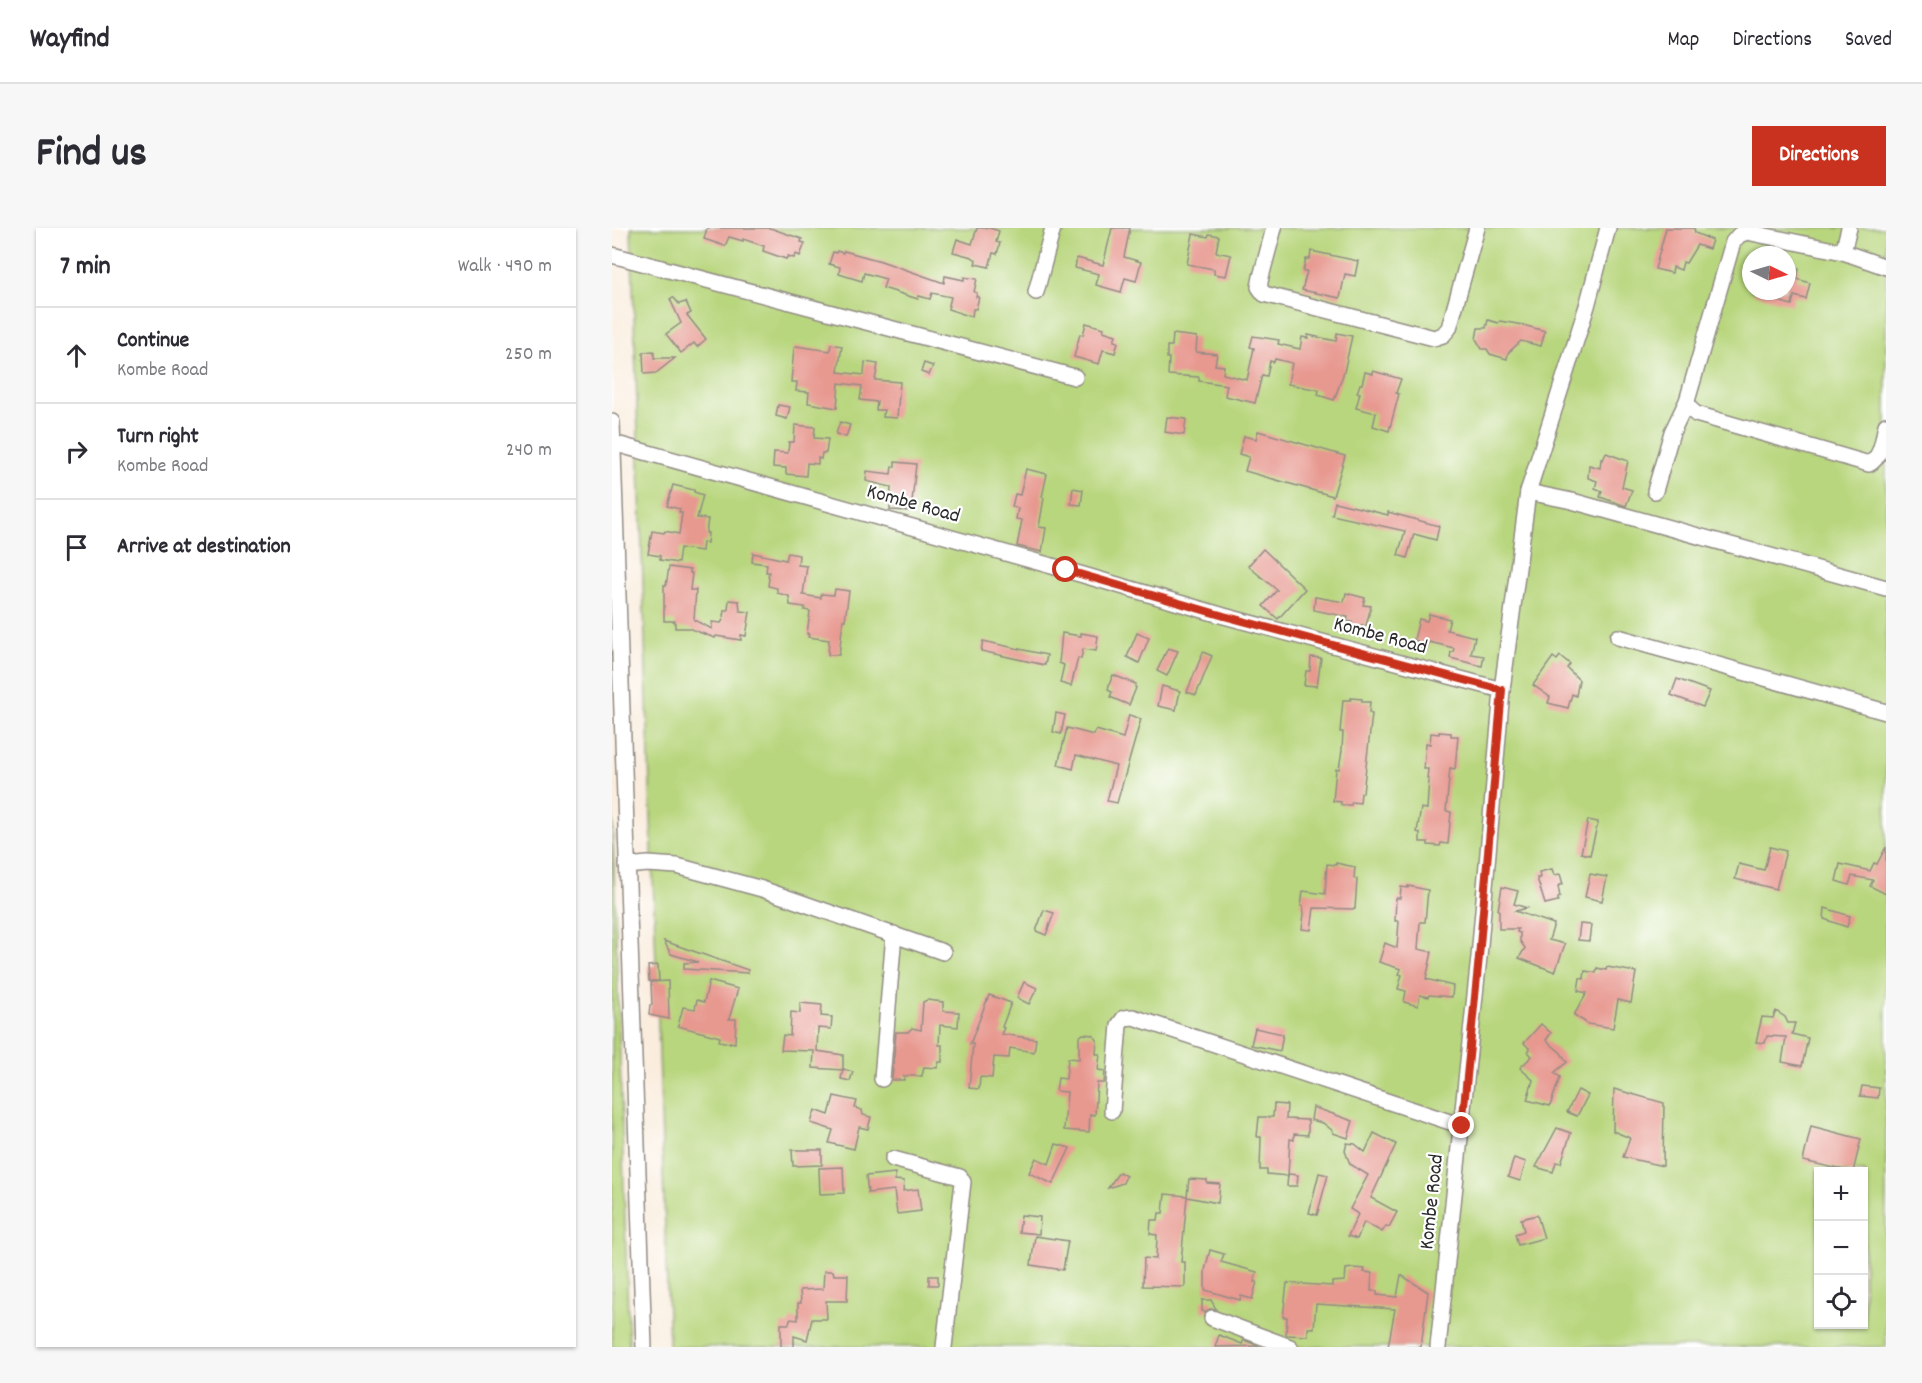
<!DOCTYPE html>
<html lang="en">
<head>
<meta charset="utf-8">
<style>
	:root { --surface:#fff; --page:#f7f7f7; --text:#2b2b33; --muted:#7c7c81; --line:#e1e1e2; --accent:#c8321e }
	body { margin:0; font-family:Dekko,sans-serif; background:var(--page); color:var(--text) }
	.controls { position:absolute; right:18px; bottom:18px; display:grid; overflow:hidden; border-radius:0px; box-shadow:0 2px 4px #0004 }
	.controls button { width:54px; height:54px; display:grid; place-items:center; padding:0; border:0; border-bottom:2px solid var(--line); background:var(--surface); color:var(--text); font:30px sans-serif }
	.compass { position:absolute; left:1130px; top:18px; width:54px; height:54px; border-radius:50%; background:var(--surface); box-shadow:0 2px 4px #0004; rotate:95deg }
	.stop { position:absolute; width:18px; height:18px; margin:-14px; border:4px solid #c8321e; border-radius:50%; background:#fff }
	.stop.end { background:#c8321e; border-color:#fff; box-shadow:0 2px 6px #0008 }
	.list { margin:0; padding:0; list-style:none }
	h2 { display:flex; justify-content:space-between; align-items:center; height:78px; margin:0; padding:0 24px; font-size:26px }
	h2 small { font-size:20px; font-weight:400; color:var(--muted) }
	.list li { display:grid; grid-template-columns:39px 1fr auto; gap:18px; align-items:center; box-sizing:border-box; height:96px; padding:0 24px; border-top:2px solid var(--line) }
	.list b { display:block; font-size:22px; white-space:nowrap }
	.list p { margin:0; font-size:20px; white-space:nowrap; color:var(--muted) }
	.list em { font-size:20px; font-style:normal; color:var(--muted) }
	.icon { flex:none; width:33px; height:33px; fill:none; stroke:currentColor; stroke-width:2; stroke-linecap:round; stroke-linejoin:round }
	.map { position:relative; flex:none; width:1274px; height:1119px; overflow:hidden; border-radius:0px }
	header { display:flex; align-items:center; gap:36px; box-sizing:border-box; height:84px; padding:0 30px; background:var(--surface); border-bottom:2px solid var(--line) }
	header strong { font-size:28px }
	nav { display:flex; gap:33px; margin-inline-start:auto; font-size:21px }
	.intro { display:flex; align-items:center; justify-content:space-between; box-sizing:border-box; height:144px; padding:0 36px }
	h1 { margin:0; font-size:42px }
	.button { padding:15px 27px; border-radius:0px; background:var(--accent); color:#fff; font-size:21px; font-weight:700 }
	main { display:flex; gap:36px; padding:0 36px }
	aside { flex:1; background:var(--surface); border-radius:0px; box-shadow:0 2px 4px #0004 }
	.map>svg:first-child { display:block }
	.green { fill:#b8d67d; stroke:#728054; stroke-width:1.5; fill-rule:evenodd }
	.building { fill:#e7988f }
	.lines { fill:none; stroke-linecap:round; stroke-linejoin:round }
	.minor-casing { stroke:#928c84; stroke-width:18 }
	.minor { stroke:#fff; stroke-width:15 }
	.route { stroke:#c8321e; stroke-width:8 }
	.labels { text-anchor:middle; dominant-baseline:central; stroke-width:4.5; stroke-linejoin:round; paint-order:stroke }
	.street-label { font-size:21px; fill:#2b2b2b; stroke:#fff }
</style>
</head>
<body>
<header>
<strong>Wayfind</strong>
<nav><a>Map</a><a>Directions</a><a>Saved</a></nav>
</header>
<div class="intro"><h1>Find us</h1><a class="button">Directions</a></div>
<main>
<aside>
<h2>7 min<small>Walk · 490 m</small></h2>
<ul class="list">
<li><svg class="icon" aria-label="ahead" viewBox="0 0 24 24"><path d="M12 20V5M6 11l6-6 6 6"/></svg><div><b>Continue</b><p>Kombe Road</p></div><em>250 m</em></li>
<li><svg class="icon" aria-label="right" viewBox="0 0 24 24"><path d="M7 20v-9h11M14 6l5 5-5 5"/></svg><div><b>Turn right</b><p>Kombe Road</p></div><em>240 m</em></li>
<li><svg class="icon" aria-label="arrive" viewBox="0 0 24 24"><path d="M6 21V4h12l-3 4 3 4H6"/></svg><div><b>Arrive at destination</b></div></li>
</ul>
</aside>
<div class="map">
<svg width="1274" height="1119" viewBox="0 0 1274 1119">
	<rect width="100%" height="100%" fill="#fff"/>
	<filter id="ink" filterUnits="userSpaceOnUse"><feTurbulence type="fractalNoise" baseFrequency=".0167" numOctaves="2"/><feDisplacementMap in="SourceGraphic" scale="12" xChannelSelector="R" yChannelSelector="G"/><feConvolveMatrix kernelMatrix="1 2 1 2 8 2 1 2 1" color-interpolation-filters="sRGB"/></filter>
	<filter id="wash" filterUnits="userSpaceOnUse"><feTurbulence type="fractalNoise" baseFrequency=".008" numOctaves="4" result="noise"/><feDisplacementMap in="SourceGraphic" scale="24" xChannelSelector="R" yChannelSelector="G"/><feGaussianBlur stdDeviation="1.35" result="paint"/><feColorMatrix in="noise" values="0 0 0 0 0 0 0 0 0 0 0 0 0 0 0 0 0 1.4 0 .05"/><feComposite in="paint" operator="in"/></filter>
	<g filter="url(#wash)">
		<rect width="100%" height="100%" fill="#faedde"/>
		<g class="green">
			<path d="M19 0H1274V1119H57ZM1139 27H1175V63H1139ZM1206 944H1252V1096H1206Z"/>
			<path d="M0 576 17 1119H0Z"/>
		</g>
		<g id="blocks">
			<g class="building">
				<path d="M95 0H158L190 11 189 14 193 15 188 28 184 26 182 30 176 28 174 31 151 23 152 18 131 11V13L117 9 113 18 92 11Z"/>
				<path d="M365 0H378L387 3 384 14 388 15 385 26 381 25 377 39 363 36 364 32 360 29 341 24 345 11 360 16Z"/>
				<path d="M500 0H518L512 29 529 34 524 53 513 50 509 64 484 57 487 46 463 40 465 30 491 37Z"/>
				<path d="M1054 0H1082L1083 5 1100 12 1097 21 1085 17 1074 35 1071 34 1069 42 1061 39 1060 45 1043 41Z"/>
				<path d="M581 6 596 9 597 6 607 8 604 24 619 27 614 48 602 46V41L575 36Z"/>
				<path d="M225 23 231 25 232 23 269 33 332 55 333 48 352 52V49L365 51 362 64 365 65 364 69H367L364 81H361L360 89 336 81 339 69 320 65 318 71 307 68 306 71 271 60 274 51 252 45 250 53 227 46 228 39 217 36 221 24 224 25Z"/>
				<path d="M699 23 746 33 743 48 733 46 728 70 690 62 695 43H691L694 31H698Z"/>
				<path d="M1175 38 1187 41 1185 51 1198 55 1194 71 1182 68 1180 77 1141 66 1142 63H1175Z"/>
				<path d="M61 69 67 76 74 74 79 85 75 87 94 111 85 119 82 115 69 125 54 106 69 95 58 71Z"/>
				<path d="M876 92 886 95 888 93 911 97 933 103 929 118 909 113 896 125 895 131 878 126 875 121H870L864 111 866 100H874Z"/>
				<path d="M474 95 492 100 491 103 504 107 502 113 506 114 503 125 491 122 487 136 462 129 468 106 471 107Z"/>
				<path d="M725 105 740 108 732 144 722 172 706 167 707 162 676 156 680 135 663 131 662 134 658 133 655 148 650 147 643 175 613 168 615 157 587 153V149L556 147 557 130H555V118H560L561 106 585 109 584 124 605 126 603 137 612 138 611 146 635 152 642 120 638 119 641 108 667 112 666 116 688 121 690 109 696 110V107L724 113Z"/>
				<path d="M219 116 230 118 226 144 252 147 253 134 266 136 263 152 288 154 285 190 271 189 272 182H264L265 174 248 172 250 158 227 155 225 180 196 175 197 164 184 163 185 154H179L182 120 184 118 218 123Z"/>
				<path d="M42 123V130H63L44 145 32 146 31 124Z"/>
				<path d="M312 135 321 138 317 147 309 144Z"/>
				<path d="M761 143 789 151 784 165 787 166 777 203 761 198 764 185 744 180 748 165H745L748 156H750L753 144 761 146Z"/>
				<path d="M166 177 178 179 175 191 164 188Z"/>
				<path d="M555 189 574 191 572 207 553 204Z"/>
				<path d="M228 194 238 197 234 209 224 206Z"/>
				<path d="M183 197 203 199 202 210 216 211 214 225H210L209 231 206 230V236L195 235 194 248 174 246V240L161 239 162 224 176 225 177 214H182Z"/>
				<path d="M646 203 733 228 721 268 633 243 637 229 627 226 632 208 644 211Z"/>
				<path d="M994 225 1016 233 1010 259 1020 262 1014 278 988 269 990 263 983 260 985 253 976 250 977 237 988 240 989 231 991 232Z"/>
				<path d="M283 234 304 236 299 283 278 282 279 259 254 253 255 243 279 246 280 238 283 239Z"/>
				<path d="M414 241 435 246 430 269 432 270 427 299 434 300 430 324 405 318 410 292 404 291 406 280 400 279 403 266 408 267Z"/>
				<path d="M61 257 82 262V264L91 267 85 290 96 291 94 305H96L95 315 91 314 90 323 68 320 66 335 48 332V328L36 326 40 303 52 305 53 303 67 306 70 285 67 284 68 281 55 278Z"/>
				<path d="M461 260 471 262 469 277 459 276Z"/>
				<path d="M723 274 776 287V284L827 298 824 312 802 306 795 330 786 327 793 303 720 287Z"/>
				<path d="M651 321 693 361 666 391 651 378 665 362 636 338Z"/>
				<path d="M141 325 174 332 176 325 187 327 186 337 195 338 191 367 209 370V366L222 367 223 361 237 363 233 392H231L227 427H216L217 412 196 409 197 406H195L198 383 192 382 193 379 178 377 177 368 165 365V360L156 358 157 350 156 349 157 344H154L155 336 140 334Z"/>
				<path d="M57 339 78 342V345H80L78 362H84L82 392 100 401V394L109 395 111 392 112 382H116L117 372 127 373 128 383 138 384 134 408 129 407V412L104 408 103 410 76 400H63V393H52V357L54 358Z"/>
				<path d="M734 365 753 370 751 377 759 378 754 398 750 397 748 404 738 401 740 394 735 393 736 389 702 382 703 369 732 374Z"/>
				<path d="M817 386 838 391 835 402 863 409 859 426 872 428 870 438 838 430 839 424H841L842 420 817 414 814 423 804 420 806 413 802 412 807 391 815 393Z"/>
				<path d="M450 405 469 408V405L486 408 484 423 471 421 469 431 466 430 459 458 448 455 452 437 447 435Z"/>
				<path d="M525 405 537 410 527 435 515 429Z"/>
				<path d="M371 413 435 427 433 437 369 423Z"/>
				<path d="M556 420 566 423 555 448 545 443Z"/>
				<path d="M591 424 600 428 584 467 575 464Z"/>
				<path d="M948 428 958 436 955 440 967 452 964 468 960 466 956 480 936 475 938 469 921 457 941 429 945 432Z"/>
				<path d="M699 429 709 430 705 458 692 457 694 443H698Z"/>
				<path d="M501 447 524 456 523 459 524 460 517 477 498 469 500 464 496 462 497 457Z"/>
				<path d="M1065 451 1098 463 1091 479 1059 467Z"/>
				<path d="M550 458 568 463 564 482 546 478Z"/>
				<path d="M739 470 750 471V474H758L757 485 760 486 751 565H749L748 575 740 574 739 577H729V574L721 573 724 541H727L730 522 731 504H728L731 472H739Z"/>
				<path d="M444 485 453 487 449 506 441 504Z"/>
				<path d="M517 487 529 491 505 575 495 573 504 538 464 527 461 541 446 537 455 500 482 507 484 502 511 510Z"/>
				<path d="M827 504 839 505V508H846L843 541 838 540 834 583 839 584 836 616 829 615 828 618 816 617V614H808V605L805 604 809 580 815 581 817 551H815L816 541H812L814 515 818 516 819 505 827 506Z"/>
				<path d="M976 592 986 594 978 627 969 625Z"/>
				<path d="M1158 619 1174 623 1164 661 1123 651 1127 636 1152 642Z"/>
				<path d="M1274 619V666L1258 658 1261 652 1240 648 1237 657 1224 653 1228 636 1258 643 1262 635 1265 636Z"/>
				<path d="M724 635 743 639 742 650 745 651 743 681 702 680 699 702 690 701 692 686 691 678H689L691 663 713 666 715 636 724 637Z"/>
				<path d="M940 641 942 647 948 646 951 656 946 658 948 669 946 670V673L933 676 925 650H928L927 644Z"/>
				<path d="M978 646 995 649 990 673 973 669Z"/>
				<path d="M796 658 816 662 813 694H808L806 721 820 724 814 751 841 758 840 769 817 767 816 769 808 767 806 778 792 774 794 763 786 761 790 747 787 746 789 741 767 734 773 715 785 720 787 693H783L784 670H788L789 659 796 660Z"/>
				<path d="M890 659 906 663 902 676 915 680 903 683 942 696 937 712 953 716 943 744 907 730 913 720 908 713V705L905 704 906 701H887V682H886Z"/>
				<path d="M1213 680 1238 688 1235 699 1212 691Z"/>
				<path d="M432 682 442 685 434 707 424 703Z"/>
				<path d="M968 696 979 697 977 713 966 712Z"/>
				<path d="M52 713 136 742V745L72 741V735L86 734 59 726Z"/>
				<path d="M46 737 47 753H37L36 738Z"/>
				<path d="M995 739 1024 744 1019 775 1006 772 1001 800 976 796 962 787 975 765 966 763 968 750 972 751 973 743 984 745 985 740 994 742Z"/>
				<path d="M56 753 57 791 37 787 38 777H40L39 754Z"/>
				<path d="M97 753 126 761 117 791H124L123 815 118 814V815L107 813 108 809 66 798 71 779 83 781 85 772 92 774Z"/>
				<path d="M412 754 425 760 417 776 405 770Z"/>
				<path d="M377 767 399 775 390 799 392 800 389 806 424 811 422 824 398 820 397 830 382 829 380 850 368 849 367 861 357 860 361 816H358Z"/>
				<path d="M315 772 331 774V783L347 784 346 799 328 797 327 817H330V834H327L325 840 312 839 310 848H292V852H280L284 804H296L300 800 309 802 311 774Z"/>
				<path d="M188 775 210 777 209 788 220 789 219 801 206 800 205 823 231 827V842L201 840 202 823 169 822 171 807 178 808 179 784 188 785Z"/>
				<path d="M1164 783 1173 789 1176 795H1183L1180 806 1196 810 1190 838 1170 834 1174 809 1155 808 1153 815 1144 814 1150 789 1161 790Z"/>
				<path d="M929 796 939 805 934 812 949 825 955 834 942 845 948 849 938 878 915 872 921 852 908 840 920 828 916 824 918 821 912 815Z"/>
				<path d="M643 800 671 806 668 823 639 817Z"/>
				<path d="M471 806 481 807 485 812 484 826H488L486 842 493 843 492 855H485L483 887 478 886 477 904 452 902 455 864 444 863 446 850 454 851 456 830 467 831V809Z"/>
				<path d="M231 841 241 844 238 853 229 851Z"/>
				<path d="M1250 858 1267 860 1266 870 1248 868Z"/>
				<path d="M1002 861 1052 875 1051 938 1011 929 1018 910 1001 903Z"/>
				<path d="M966 862 976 867 965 888 955 884Z"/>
				<path d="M222 868 245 873 243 880 250 882 251 887 259 889 256 901 247 899 242 921 217 915 221 902 199 895 203 882 217 887Z"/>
				<path d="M662 876 675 877 674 891 696 892V907L682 906V912L678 911 676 948 655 946V942H648L649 909H645L647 889H661Z"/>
				<path d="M701 879 741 893 736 910 721 905V903L711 895 699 892Z"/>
				<path d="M1199 898 1249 911 1241 944 1191 933Z"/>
				<path d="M945 900 959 905 949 935 944 934 941 944 924 939Z"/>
				<path d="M762 905 784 916 759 970 785 984 777 999 774 998 770 1004 752 994 745 1011 736 1008 746 986 738 981 756 947 738 936 733 923 735 915 743 916 753 924Z"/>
				<path d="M444 916 458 920 441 956 417 945 424 930 437 936Z"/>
				<path d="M180 922H210V937L181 938Z"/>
				<path d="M902 930 914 934 908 953 896 949Z"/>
				<path d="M231 939 232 965 208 966 207 940Z"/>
				<path d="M507 944 514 948 511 955 496 960Z"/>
				<path d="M283 945V952L292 953 291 963 306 961 309 983 285 986 282 962 256 965 254 948Z"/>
				<path d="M707 945 716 947 705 987 697 985Z"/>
				<path d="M676 946 686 947 685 958H675Z"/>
				<path d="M577 951 595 952V955L608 956 606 975 575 969 569 1034H573V1059L531 1058 532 1030 544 1031 545 1007 538 1006 539 992H546L547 985H551L553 966 575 968Z"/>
				<path d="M409 987 428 989 427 1006 407 1004Z"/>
				<path d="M925 987 932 1010 906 1017 903 1006 912 1003 909 991Z"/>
				<path d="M423 1008 456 1013 451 1042 419 1037Z"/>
				<path d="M598 1022 612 1026 609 1034 645 1044 642 1054H645L640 1071 629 1068 628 1072 593 1062V1042Z"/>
				<path d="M741 1040 753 1041 752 1044 760 1045 759 1063H765V1067L785 1069 789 1047 816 1064 809 1119H776L783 1081 704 1076 702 1100H696V1108L674 1107 675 1089H671L675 1055 720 1058V1054L733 1053 734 1041Z"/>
				<path d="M212 1043H221L222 1047H236L235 1073H214L215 1091H200L195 1112 182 1108V1119H169V1096H177L178 1091 186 1092V1075H189L188 1062 211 1061Z"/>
				<rect x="317" y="1048" width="9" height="9"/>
				<path d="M590 1072H599L604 1081H598L593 1084 590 1083Z"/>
				<path d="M607 1107 630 1116 632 1112 647 1118 603 1119Z"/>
			</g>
		</g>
	</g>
	<g filter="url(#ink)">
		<use href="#blocks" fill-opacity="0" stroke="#928c84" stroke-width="1.5"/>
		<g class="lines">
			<defs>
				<g id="minor">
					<path d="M662 0 649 49 647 59 652 66 822 110 831 107 837 100 865 0"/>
					<path d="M1231 24 1237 0"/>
					<path d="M0 27 463 149"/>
					<path d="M424 64 441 0"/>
					<path d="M1075 173 1077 180 1084 186 1257 236C1270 229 1271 210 1274 197"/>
					<path d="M0 194 32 1119"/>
					<path d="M1 215 454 342 612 388 890 462 867 729 826 1119"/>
					<path d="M1043 263 1060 204 1075 173 1121 14 1127 7 1135 4 1231 24 1274 39"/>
					<path d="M916 264 960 273 1274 360"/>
					<path d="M1006 409 1274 484"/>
					<path d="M890 462 916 264 975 78 996 0"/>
					<path d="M15 638 36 636 65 638 150 661 331 724"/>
					<path d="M270 851 282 706"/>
					<path d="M500 883 507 797 512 790 521 789 850 898"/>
					<path d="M281 931 348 949 351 954 332 1119"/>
					<path d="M600 1090 678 1119"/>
				</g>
			</defs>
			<use href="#minor" class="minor-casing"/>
			<use href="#minor" class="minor"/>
		</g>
	</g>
	<g class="lines" filter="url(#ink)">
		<path class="route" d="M454 342 612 388 890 462 867 729 850 898"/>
	</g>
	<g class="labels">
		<g class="street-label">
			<text transform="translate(301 277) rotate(16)">Kombe Road</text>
			<text transform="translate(768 409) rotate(15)">Kombe Road</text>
			<text transform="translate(821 974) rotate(-84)">Kombe Road</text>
		</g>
	</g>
</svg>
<div class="controls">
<button>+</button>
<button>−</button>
<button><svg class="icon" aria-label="locate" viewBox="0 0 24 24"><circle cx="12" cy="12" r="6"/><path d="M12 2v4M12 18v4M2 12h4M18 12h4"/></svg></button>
</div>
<svg class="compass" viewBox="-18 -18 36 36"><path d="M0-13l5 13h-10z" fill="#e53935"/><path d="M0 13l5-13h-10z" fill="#7c7c81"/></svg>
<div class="stop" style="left:454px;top:342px"></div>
<div class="stop end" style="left:850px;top:898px"></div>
</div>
</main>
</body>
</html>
